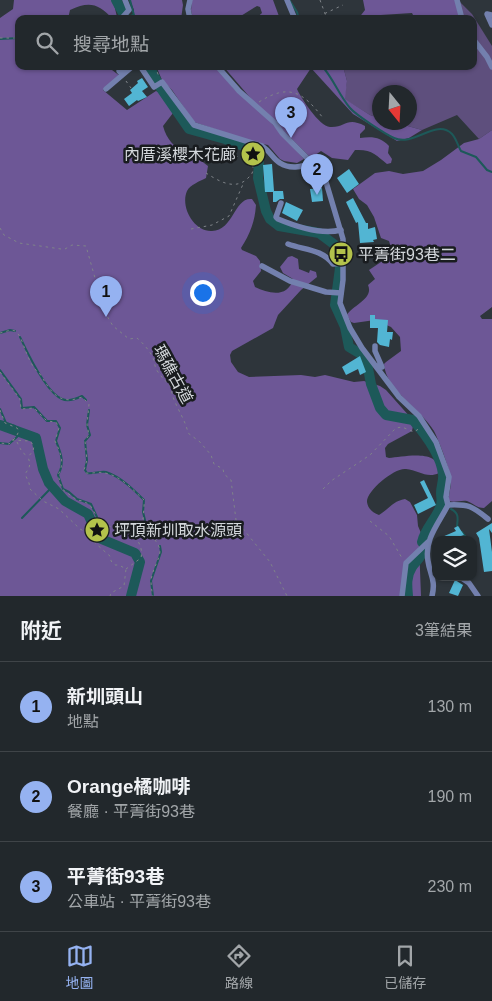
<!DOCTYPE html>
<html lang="zh-TW">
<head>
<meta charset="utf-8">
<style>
	:root { --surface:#22282c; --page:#2e3438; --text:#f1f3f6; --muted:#a2a6a9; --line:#3f4448; --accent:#95b2f1 }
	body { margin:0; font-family:Helvetica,"Noto Sans TC",sans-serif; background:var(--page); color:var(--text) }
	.controls { position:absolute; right:15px; bottom:15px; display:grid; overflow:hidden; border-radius:10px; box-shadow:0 1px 4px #0004 }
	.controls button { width:45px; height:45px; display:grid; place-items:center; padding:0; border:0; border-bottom:1px solid var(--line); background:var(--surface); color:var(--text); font:25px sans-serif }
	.compass { position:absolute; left:372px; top:85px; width:45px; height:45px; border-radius:50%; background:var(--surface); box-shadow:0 1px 4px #0004; rotate:162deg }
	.you { position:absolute; left:202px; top:292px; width:18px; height:18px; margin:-12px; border:4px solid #fff; border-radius:50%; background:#1a73e8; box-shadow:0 0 0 8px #1a73e833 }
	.badge { display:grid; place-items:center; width:32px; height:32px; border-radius:50%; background:var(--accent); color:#111; font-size:16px; font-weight:700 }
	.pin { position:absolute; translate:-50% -41px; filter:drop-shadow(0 1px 2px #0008) }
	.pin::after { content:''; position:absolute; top:26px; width:18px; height:15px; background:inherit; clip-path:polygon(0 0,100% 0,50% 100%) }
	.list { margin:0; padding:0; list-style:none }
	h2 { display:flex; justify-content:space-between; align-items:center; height:65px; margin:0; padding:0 20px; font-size:21px }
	h2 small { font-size:16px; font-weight:400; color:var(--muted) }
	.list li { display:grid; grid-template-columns:32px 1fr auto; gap:15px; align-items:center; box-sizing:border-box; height:90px; padding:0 20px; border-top:1px solid var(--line) }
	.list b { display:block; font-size:19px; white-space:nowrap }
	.list p { margin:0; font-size:16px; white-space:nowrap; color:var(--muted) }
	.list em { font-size:16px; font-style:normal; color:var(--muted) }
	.icon { flex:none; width:28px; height:28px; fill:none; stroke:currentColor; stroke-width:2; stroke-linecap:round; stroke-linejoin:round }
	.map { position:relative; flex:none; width:492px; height:596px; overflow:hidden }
	.search { position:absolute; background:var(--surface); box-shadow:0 1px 4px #0004; left:15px; right:15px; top:15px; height:55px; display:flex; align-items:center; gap:12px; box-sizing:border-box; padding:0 18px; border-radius:10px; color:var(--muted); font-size:19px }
	.sheet { height:335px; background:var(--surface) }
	nav { display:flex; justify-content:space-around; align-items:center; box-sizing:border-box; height:70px; border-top:1px solid var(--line); background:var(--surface); font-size:14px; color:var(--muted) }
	nav a { display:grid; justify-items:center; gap:2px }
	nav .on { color:var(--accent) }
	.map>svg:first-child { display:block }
	.green { fill:#5e4f7d }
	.forest { fill:#6d5796 }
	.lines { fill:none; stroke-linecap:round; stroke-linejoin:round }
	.stream { stroke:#1d5959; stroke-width:2 }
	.river { stroke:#1d5959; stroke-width:10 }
	.building { fill:#52b5d3 }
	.path { stroke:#7f8489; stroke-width:1; stroke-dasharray:2.5 4; stroke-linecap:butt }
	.minor { stroke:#7380ae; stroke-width:5.5 }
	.labels { text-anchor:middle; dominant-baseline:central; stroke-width:5; stroke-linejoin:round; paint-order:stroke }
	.poi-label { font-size:16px; fill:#d3d7db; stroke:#191c1f; text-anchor:start }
	.street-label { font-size:16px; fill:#d3d7db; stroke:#191c1f }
</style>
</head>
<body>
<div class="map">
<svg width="492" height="596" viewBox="0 0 492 596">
	<rect width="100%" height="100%" fill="#2e353b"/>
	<path class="green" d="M459 1 472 14 492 46V130L479 139 457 115 422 130 397 123 410 122V92H380L379 118 370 115 344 99 347 81 343 66H473V19H461Z"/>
	<g class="forest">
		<path d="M14 0H113L117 17 116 19H113C98 3 89 1 70 10L68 19H19V66L108 67 120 76 103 90 127 110 156 91 162 94 173 113 163 126C171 154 191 151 208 166L206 178C200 181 190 185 187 191 180 207 194 232 212 231 234 230 234 197 252 199L256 205C255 221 250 234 241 248L242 250 256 256 260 261 261 271 253 281 255 287C269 294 288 298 293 279L283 273 280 267 288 257 292 256 298 259 299 269 309 273 310 270 316 272 317 277 301 290 278 315 273 328 232 351 230 355 231 362 238 372 249 377 301 375 315 377 325 375 354 382 364 381 380 386 386 390 411 418 413 426 412 431 388 444 385 448 386 457 389 458C404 457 441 448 439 473 427 479 418 470 406 469 395 467 366 491 367 502 368 509 373 513 379 515 389 509 393 501 405 499L410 502 417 515 418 526 421 533 419 544 421 596H0V18L13 9Z"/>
		<path d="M130 0H182L183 5 181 19H129L134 15V10Z"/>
		<path d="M192 0H273L280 19H255L262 13 260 7 257 6 236 19H193L191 10Z"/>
		<path d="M363 0H456L461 19H415L412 13 381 15 374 19H358L365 10Z"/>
		<path d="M156 66H215L234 89 267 118 304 159 297 163 284 161 280 159 268 145 253 142 194 122 172 90 162 80Z"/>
		<path d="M223 66H343L347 81 345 99 370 115 379 118 380 122 397 123 422 130 409 138 397 141 353 114 311 68 297 89C301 98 319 126 330 127 346 128 346 116 365 126V129L360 134V138C372 136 381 137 389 146L388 153 392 159 391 163 387 164C376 155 372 149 355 150L348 160 332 158 321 151 311 158 253 101Z"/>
		<path d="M492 130V307L480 316 482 319H492V501L484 508C476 508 473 503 467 501 461 500 455 503 449 501 448 495 451 489 451 482 451 471 439 441 434 431 421 409 386 391 384 364L386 362 401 351 400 337 391 327 375 320 354 323 351 322 347 315C353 305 374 299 368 285L375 279 369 270 393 254 389 241 381 238 374 217 367 205 359 199 353 189 375 173 389 171 403 174 423 171 441 160 464 143 479 139Z"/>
	</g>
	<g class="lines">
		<g class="stream">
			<path d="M130 0 135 19"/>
			<path d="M290 1 297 12 299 19"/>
			<path d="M126 18 133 15"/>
			<path d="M0 39 19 38"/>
			<path d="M322 66C333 78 339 95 350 108 356 115 385 134 394 138 414 147 436 118 452 134 456 138 458 146 461 151L476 157 487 170 492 172"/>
			<path d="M0 333 10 330 15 331"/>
			<path d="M20 337C27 352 46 393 62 399 68 402 76 399 82 396L86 400"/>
			<path d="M0 370 21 399 22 408 34 407 47 421H56L60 428 56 441C61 453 65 463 58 475L63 489 69 492 77 499 91 504 97 517V531"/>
			<path d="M0 409 6 423 15 426 19 431 17 437 9 444 0 443"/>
			<path d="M89 410 87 425 90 435 85 441 87 460 85 470 87 473C93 474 100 471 106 472 121 477 133 489 144 500L143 512 145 520"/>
			<path d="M442 503 444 505"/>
			<path d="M451 509C459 513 458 518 457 526L459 528"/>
			<path d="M22 518 52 487"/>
			<path d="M462 532 468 540"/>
			<path d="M153 596 151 581 161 552 160 546"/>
		</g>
		<g class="river">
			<path d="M116 0 126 19"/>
			<path d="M149 66 160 87 189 129 225 139 249 148 255 152 259 161 258 178 266 211 270 219 279 226 319 233 335 245 339 255 340 268 335 305 345 327 349 347 364 356 367 363 371 384 380 408 386 415 413 420C425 434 441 455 443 474 444 480 441 486 441 493 441 499 443 502 440 508 435 520 425 529 422 542"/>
			<path d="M0 425 36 438 43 469 49 483 65 501 88 514 99 538 135 553 140 562 131 596"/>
			<path d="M408 596C407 586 406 576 412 567 416 561 422 557 423 550"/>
		</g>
	</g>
	<g class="building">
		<path d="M142 78 148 87 142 91 147 97 138 101 137 100 129 106 124 99 132 93 130 90 138 83 137 81Z"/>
		<path d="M272 164 274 191H283L284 199H280L276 202H273V192H265L263 165Z"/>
		<path d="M349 169 359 184 347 193 337 178Z"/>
		<path d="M322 188 323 201 312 202 310 189Z"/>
		<path d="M353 198 366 223H368V229L375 227 377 239 373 240 374 242 360 243 358 222 356 223 346 202Z"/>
		<path d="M286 202 303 210 297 221 282 213Z"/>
		<path d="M370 315H375V319L388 320 387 332H393L392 340 390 339 389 347 380 345 377 342 378 328H370Z"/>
		<path d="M360 356 366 372 360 375 358 369 346 375 342 367Z"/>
		<path d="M424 480 436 505 418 514 414 505 428 498 420 482Z"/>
		<path d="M492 523V533L489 529 492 552V571L484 572 479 538 476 533Z"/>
		<path d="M458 526 464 535 449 540H435L456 531 454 528Z"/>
		<path d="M455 580 463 585 458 596 449 593Z"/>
	</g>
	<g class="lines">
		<g class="path">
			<path d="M320 0 327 19"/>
			<path d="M313 19 343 5"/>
			<path d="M0 38H19"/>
			<path d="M155 66 159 77"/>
			<path d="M126 81 131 88"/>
			<path d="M259 102C289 83 303 92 323 118"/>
			<path d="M229 159 250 153 253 149"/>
			<path d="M206 173C217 180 234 191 247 179 250 176 253 174 253 169 253 164 251 158 250 153"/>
			<path d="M0 228 4 235 19 243 61 249H65L72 245 86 246 95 278 101 285 105 297 107 316 113 326 129 339 137 338C143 343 152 353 154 361 155 365 155 368 158 372 162 378 167 382 171 387 172 403 185 417 188 433L200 442 211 455 214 464 223 469 224 474 231 480 236 520 270 562 287 596"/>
			<path d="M191 229 212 225 229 216 244 182"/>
			<path d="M0 333C5 332 11 329 15 331 21 335 23 345 26 352 28 357 31 364 35 369 39 374 36 368 40 374 51 392 59 406 82 397L89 404 87 425 89 435 85 441 87 460 84 470 86 473C92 474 100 471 105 473 121 476 133 490 144 500 145 509 141 518 145 527 149 533 159 543 160 550 160 558 155 565 153 572 150 580 151 588 153 596"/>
			<path d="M0 372 20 399 21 409 34 408 47 421 56 422 59 428 55 441C61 454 65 463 58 475L62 489 77 500 83 501 90 505 97 517V529L92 534"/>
			<path d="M0 410 5 423 17 428 19 431 16 437 9 444 0 443"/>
			<path d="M12 440 30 441 34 446 33 451 28 457C31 465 30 467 25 474L29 483 30 489 43 501 59 509 80 529 91 535 94 542 111 557V561L115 565H119L126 569 124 586 111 593 110 596"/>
			<path d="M17 442 22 452 27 456"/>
			<path d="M323 489 331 481 370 455 396 428 402 427 414 432 420 428"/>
			<path d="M370 521 389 536 402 558"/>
			<path d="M97 528 102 524 121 530H132"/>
			<path d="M126 569 141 558C143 548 139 541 132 534V530L143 518"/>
		</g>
		<g class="minor">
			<path d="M190 0 188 9 190 19"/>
			<path d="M287 0 295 19"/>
			<path d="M457 0 462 19"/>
			<path d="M492 15 487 14 492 25"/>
			<path d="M121 19 129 10 125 0"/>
			<path d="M473 39 487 57 492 67"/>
			<path d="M120 66 119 71 121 73 126 66"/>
			<path d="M140 66 154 87 162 82 194 125 262 146C270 151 273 159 280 163 289 169 302 168 311 162"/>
			<path d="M217 66 239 91 275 123 282 133 311 162 326 182 343 239V280L340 303 350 328 362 348 399 397 419 416 436 442 449 477 446 497 448 505C439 523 424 539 428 561 430 575 436 580 432 596"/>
			<path d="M106 89 133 66"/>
			<path d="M281 203 276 217 278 219C297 227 321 235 341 230"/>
			<path d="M288 244C304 250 322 249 333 264L343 263"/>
			<path d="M262 266 290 281 326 292 341 293"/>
			<path d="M375 346V351L382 367 377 366"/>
			<path d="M448 505C469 504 472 506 488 519"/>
			<path d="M460 577 469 583 478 596"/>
			<path d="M402 596 406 563 428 542"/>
		</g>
	</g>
	<defs>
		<symbol id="sight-disc" viewBox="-11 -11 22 22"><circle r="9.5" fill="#b3c24b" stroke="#191c1f"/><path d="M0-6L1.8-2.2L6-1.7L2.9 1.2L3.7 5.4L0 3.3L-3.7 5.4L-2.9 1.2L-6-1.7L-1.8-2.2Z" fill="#111"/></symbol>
		<symbol id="bus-disc" viewBox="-11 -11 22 22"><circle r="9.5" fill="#b3c24b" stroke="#191c1f"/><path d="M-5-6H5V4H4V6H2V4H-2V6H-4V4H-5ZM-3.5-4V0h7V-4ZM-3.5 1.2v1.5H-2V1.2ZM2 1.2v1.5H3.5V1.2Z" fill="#111"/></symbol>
	</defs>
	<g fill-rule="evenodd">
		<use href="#sight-disc" x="239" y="140" width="28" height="28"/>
		<use href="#bus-disc" x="327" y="240" width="28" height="28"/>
		<use href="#sight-disc" x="83" y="516" width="28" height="28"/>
	</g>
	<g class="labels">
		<g class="poi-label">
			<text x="236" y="154" text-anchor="end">內厝溪櫻木花廊</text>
			<text x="358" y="254">平菁街93巷二</text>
			<text x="114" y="530">坪頂新圳取水源頭</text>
		</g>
		<g class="street-label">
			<text transform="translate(173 374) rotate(61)">瑪礁古道</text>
		</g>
	</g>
</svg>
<div class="controls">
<button><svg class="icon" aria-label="layers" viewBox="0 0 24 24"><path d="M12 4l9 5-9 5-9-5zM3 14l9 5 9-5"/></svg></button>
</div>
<svg class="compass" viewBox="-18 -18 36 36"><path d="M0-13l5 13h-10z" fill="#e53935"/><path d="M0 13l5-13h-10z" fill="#a2a6a9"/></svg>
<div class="you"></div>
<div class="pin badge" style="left:106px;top:317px">1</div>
<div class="pin badge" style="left:317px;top:195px">2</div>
<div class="pin badge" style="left:291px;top:138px">3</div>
<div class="search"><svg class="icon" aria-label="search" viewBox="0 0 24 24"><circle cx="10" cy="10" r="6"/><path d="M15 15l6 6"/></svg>搜尋地點</div>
</div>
<section class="sheet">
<h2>附近<small>3筆結果</small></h2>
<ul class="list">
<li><span class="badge">1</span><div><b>新圳頭山</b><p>地點</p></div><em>130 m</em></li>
<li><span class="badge">2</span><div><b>Orange橘咖啡</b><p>餐廳 · 平菁街93巷</p></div><em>190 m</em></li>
<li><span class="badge">3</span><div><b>平菁街93巷</b><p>公車站 · 平菁街93巷</p></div><em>230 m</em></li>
</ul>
</section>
<nav>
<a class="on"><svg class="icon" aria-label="map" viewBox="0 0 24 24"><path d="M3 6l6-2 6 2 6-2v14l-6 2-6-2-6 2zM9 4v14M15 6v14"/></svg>地圖</a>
<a><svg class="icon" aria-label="directions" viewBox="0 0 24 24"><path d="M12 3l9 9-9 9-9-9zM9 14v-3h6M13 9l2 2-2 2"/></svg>路線</a>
<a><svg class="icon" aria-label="saved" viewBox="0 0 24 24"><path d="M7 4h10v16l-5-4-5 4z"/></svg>已儲存</a>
</nav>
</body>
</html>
